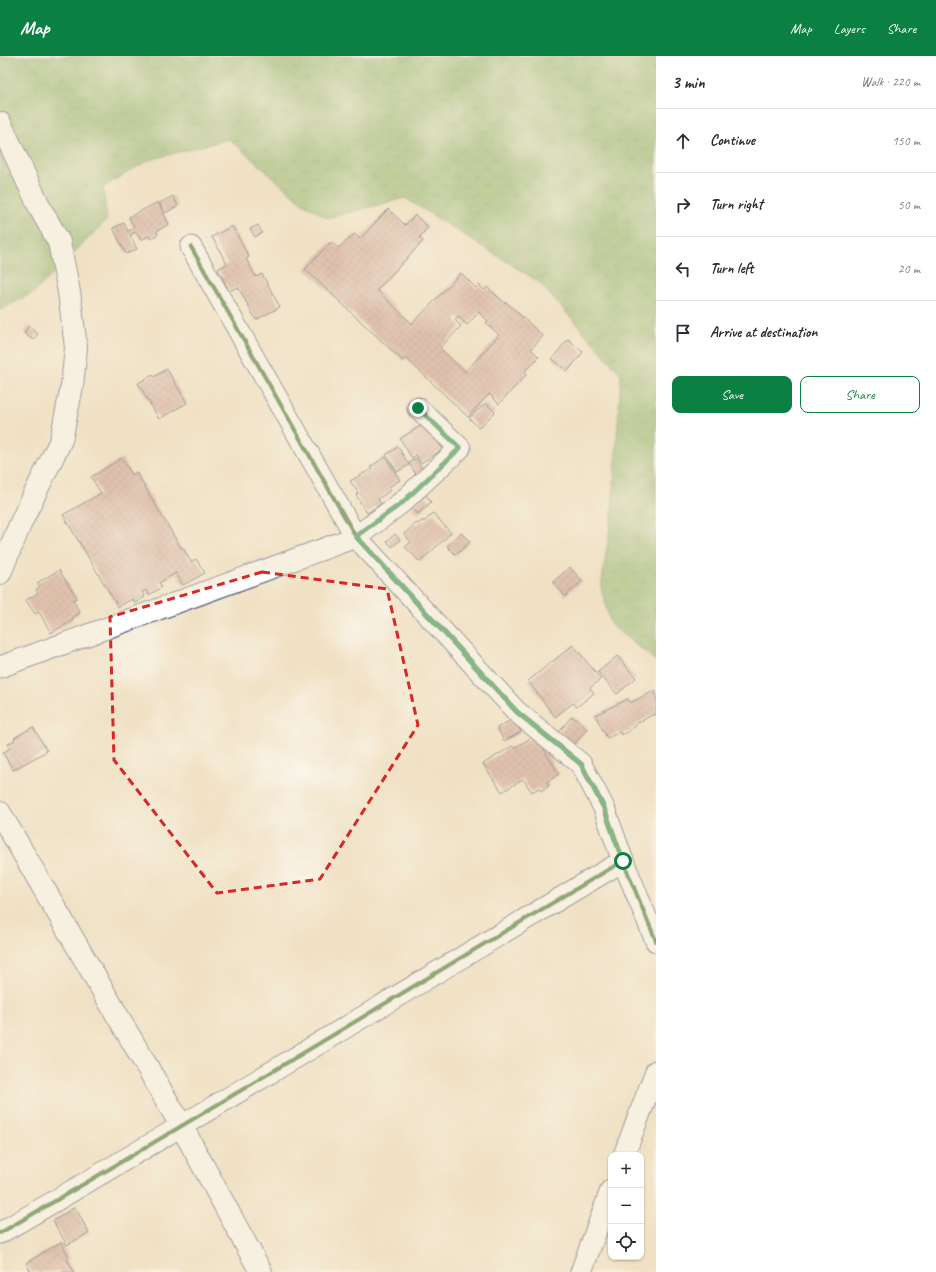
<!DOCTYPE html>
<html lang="en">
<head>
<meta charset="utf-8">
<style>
	:root { --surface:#fff; --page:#f2f2f3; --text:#2b2b33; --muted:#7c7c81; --line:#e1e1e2; --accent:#0b8043 }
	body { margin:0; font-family:Caveat,sans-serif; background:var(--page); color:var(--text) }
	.controls { position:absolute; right:12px; bottom:12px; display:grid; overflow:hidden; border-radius:8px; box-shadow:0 1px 3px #0004 }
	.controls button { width:36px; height:36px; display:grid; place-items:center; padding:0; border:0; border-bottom:1px solid var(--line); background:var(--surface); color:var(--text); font:20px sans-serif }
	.stop { position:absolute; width:12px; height:12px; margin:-9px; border:3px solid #0b8043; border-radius:50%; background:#fff }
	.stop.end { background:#0b8043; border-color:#fff; box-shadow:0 1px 4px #0008 }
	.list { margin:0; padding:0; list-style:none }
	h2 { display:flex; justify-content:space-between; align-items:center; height:52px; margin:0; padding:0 16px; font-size:17px }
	h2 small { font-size:13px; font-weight:400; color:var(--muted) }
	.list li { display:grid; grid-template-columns:26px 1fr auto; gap:12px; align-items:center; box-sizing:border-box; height:64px; padding:0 16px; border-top:1px solid var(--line) }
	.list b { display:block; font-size:15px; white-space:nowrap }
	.list em { font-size:13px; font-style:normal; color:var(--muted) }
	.actions { display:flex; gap:8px; padding:12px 16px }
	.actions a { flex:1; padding:9px 0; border:1px solid var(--accent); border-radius:8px; text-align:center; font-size:14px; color:var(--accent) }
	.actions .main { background:var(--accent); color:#fff }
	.icon { flex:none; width:22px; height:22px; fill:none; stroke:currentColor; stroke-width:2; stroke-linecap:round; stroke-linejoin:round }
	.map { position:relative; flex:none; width:656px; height:1216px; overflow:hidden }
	header { display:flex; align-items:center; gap:24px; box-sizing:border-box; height:56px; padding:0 20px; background:var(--accent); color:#fff }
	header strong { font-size:19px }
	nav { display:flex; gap:22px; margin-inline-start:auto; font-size:14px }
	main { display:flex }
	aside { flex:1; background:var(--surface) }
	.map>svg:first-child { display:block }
	.forest { fill:url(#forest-crowns); stroke:#527266 }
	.building { fill:url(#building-cross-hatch); fill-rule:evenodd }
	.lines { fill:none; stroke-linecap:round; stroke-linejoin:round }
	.minor-casing { stroke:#3b4a6d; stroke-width:23 }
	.tertiary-casing { stroke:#3b4a6d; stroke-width:24 }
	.minor { stroke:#fff; stroke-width:21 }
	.tertiary { stroke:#fff; stroke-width:22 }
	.cycleway-casing { stroke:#fdfcf7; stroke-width:6 }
	.cycleway { stroke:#1b5e20; stroke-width:4 }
	.route { stroke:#0b8043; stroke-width:5 }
	.marked { fill:none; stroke:#d62828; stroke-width:3; stroke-dasharray:8 5; stroke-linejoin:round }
</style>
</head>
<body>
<header>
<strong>Map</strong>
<nav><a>Map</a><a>Layers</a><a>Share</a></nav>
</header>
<main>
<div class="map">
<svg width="656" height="1216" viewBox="0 0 656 1216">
	<defs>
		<pattern id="forest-crowns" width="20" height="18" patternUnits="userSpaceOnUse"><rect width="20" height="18" fill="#89b66e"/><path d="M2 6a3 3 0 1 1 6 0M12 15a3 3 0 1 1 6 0" fill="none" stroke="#6f945e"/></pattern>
		<pattern id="building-cross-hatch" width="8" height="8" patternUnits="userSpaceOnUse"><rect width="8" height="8" fill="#cc9a92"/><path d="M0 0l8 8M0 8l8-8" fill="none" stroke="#a57e7a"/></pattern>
	</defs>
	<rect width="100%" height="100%" fill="#fdfcf7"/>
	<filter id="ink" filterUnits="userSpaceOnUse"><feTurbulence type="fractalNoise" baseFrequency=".025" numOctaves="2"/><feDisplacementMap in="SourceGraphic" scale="8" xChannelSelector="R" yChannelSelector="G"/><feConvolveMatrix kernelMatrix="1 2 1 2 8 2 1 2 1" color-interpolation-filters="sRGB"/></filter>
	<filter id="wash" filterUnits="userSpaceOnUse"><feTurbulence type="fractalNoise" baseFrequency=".012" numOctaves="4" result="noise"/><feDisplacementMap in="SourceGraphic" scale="16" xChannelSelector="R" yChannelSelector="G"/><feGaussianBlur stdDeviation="0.9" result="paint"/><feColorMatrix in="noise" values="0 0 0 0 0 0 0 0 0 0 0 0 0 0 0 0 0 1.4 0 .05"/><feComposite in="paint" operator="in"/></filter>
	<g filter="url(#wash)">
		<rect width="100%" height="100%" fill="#f1e1c4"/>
		<path class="forest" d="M0 0H656V605L611 569 601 532 612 458 621 318 539 226 405 142 328 162 301 146 229 83 149 104 103 131 107 164 35 236 0 254Z"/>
		<g id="blocks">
			<g class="building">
				<path d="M173 140 178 150 165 157 160 147Z"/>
				<path d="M158 146 169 168 157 175 158 178 151 183 149 180 141 184 136 176 130 179 137 193 126 198 113 172 124 167 128 175 134 172 129 161Z"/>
				<path d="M388 153 405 169 415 159 428 171 419 182 423 185 377 234 412 268 461 217 476 232 479 229 484 234 487 231 505 247 506 246 543 280 531 293 539 301 525 315 527 318 499 348 489 338 468 361 406 302 403 305 305 213 331 186 338 192 355 178 360 183ZM479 256 488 265 486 267 499 279 465 316 440 292 461 270 455 264 458 260 467 269Z"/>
				<path d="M258 169 262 177 255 181 250 173Z"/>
				<path d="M232 170 249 201 246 203 256 221 262 218 280 251 256 264 238 231 229 235 218 213 227 208 212 181Z"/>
				<path d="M29 270 38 278 33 284 24 277Z"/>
				<path d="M568 283 583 296 568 315 552 303Z"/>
				<path d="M167 313 187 347 159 363 138 327 153 319 154 321Z"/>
				<path d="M486 347 495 356 479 372 469 362Z"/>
				<path d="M425 367 443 393 421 407 416 399 412 402 400 383Z"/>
				<path d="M398 391 409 409 397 416 386 399Z"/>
				<path d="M385 401 400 424 389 431 391 434 378 443 381 448 367 457 356 439 358 437 350 425 372 413 370 411Z"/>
				<path d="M122 402 132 419 136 416 181 492H183L191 506 196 503 205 517 183 529 176 517 159 527 162 531 149 539 146 534 142 536 145 541 135 547 132 543 118 551 63 459 101 437 91 421Z"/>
				<path d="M416 402 424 416 417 420 409 407Z"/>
				<path d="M426 439 431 446 418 458 412 452Z"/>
				<path d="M433 457 451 477 420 506 405 491 411 486 404 478 416 467 418 468 423 464 424 466Z"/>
				<path d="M461 477 470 486 456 499 447 490Z"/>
				<path d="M395 478 400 484 392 491 387 485Z"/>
				<path d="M570 511 582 525 565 540 553 526Z"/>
				<path d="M59 514 77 542 73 544 80 557 72 562 73 564 51 577 39 556 35 558 26 544 38 537 36 533 40 531 37 527Z"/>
				<path d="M573 589 601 623 590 632 594 637 577 651 573 647 555 661 528 625Z"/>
				<path d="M617 600 636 622 617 638 598 616Z"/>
				<path d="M656 634V660L654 658 635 668 636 670 629 674 630 675 621 679 620 676 607 682 595 659 628 643 630 647Z"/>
				<path d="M572 660 587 673 574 689 559 676Z"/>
				<path d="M514 662 521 676 504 685 497 672Z"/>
				<path d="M33 671 47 695 13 714 3 697 10 692 8 688 15 684 14 682Z"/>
				<path d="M534 680 538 687 541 685 545 692 544 694 559 718 547 726 549 730 541 735 539 732 532 736 523 723 502 736 483 708 512 690 514 692Z"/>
				<path d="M75 1151 89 1177 67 1189 53 1165Z"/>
				<path d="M61 1186 69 1201 67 1203 74 1216H31L26 1207Z"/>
			</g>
		</g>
	</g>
	<g filter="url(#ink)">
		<use href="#blocks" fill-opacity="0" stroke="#3b4a6d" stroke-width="1"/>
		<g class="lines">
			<defs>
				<g id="minor">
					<path d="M191 191 356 481 517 656 581 708 604 752 623 805 656 885"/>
					<path d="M0 611 356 481 401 447 460 392 418 352"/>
					<path d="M624 1099 656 1015"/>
					<path d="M0 1177C209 1056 415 928 623 805"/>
					<path d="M581 1216 611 1134"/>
				</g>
				<g id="tertiary">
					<path d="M0 67 41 154 59 186 69 236 76 292 72 330 61 384 22 464 0 517"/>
					<path d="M0 757 182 1071 261 1216"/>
				</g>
			</defs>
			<use href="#minor" class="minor-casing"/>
			<use href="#tertiary" class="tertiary-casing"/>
			<use href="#minor" class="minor"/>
			<use href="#tertiary" class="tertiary"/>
			<defs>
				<g id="cycleway">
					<path d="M191 191 356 481 517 656 581 708 604 752 623 805 656 885"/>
					<path d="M0 1177C209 1056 415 928 623 805"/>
				</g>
			</defs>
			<use href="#cycleway" class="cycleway-casing"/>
			<use href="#cycleway" class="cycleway"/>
		</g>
	</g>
	<g class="lines" filter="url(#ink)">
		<path class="route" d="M418 352 460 392 402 447 356 480 517 656 581 708 604 752 623 805"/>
	</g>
	<path d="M0 0H656V1216H0ZM262 516 387 533 418 669 320 823 217 837 114 704 110 561Z" fill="#f1e1c4" fill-opacity=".55" fill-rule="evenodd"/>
	<path class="marked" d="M262 516 387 533 418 669 320 823 217 837 114 704 110 561Z"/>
</svg>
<div class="controls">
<button>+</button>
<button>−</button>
<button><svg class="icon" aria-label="locate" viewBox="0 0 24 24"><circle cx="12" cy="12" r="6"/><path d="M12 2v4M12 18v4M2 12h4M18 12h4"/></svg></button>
</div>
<div class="stop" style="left:623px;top:805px"></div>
<div class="stop end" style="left:418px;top:352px"></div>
</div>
<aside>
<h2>3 min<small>Walk · 220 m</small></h2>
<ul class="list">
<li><svg class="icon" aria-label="ahead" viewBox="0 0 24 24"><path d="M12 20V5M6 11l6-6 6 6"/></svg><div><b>Continue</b></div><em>150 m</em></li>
<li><svg class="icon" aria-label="right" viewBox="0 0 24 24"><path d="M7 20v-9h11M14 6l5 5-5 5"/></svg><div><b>Turn right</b></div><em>50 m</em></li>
<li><svg class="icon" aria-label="left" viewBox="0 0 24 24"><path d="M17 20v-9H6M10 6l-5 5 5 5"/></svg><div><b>Turn left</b></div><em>20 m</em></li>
<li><svg class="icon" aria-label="arrive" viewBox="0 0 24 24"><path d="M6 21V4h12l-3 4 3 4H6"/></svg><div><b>Arrive at destination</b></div></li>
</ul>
<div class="actions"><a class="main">Save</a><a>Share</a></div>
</aside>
</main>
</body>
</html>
